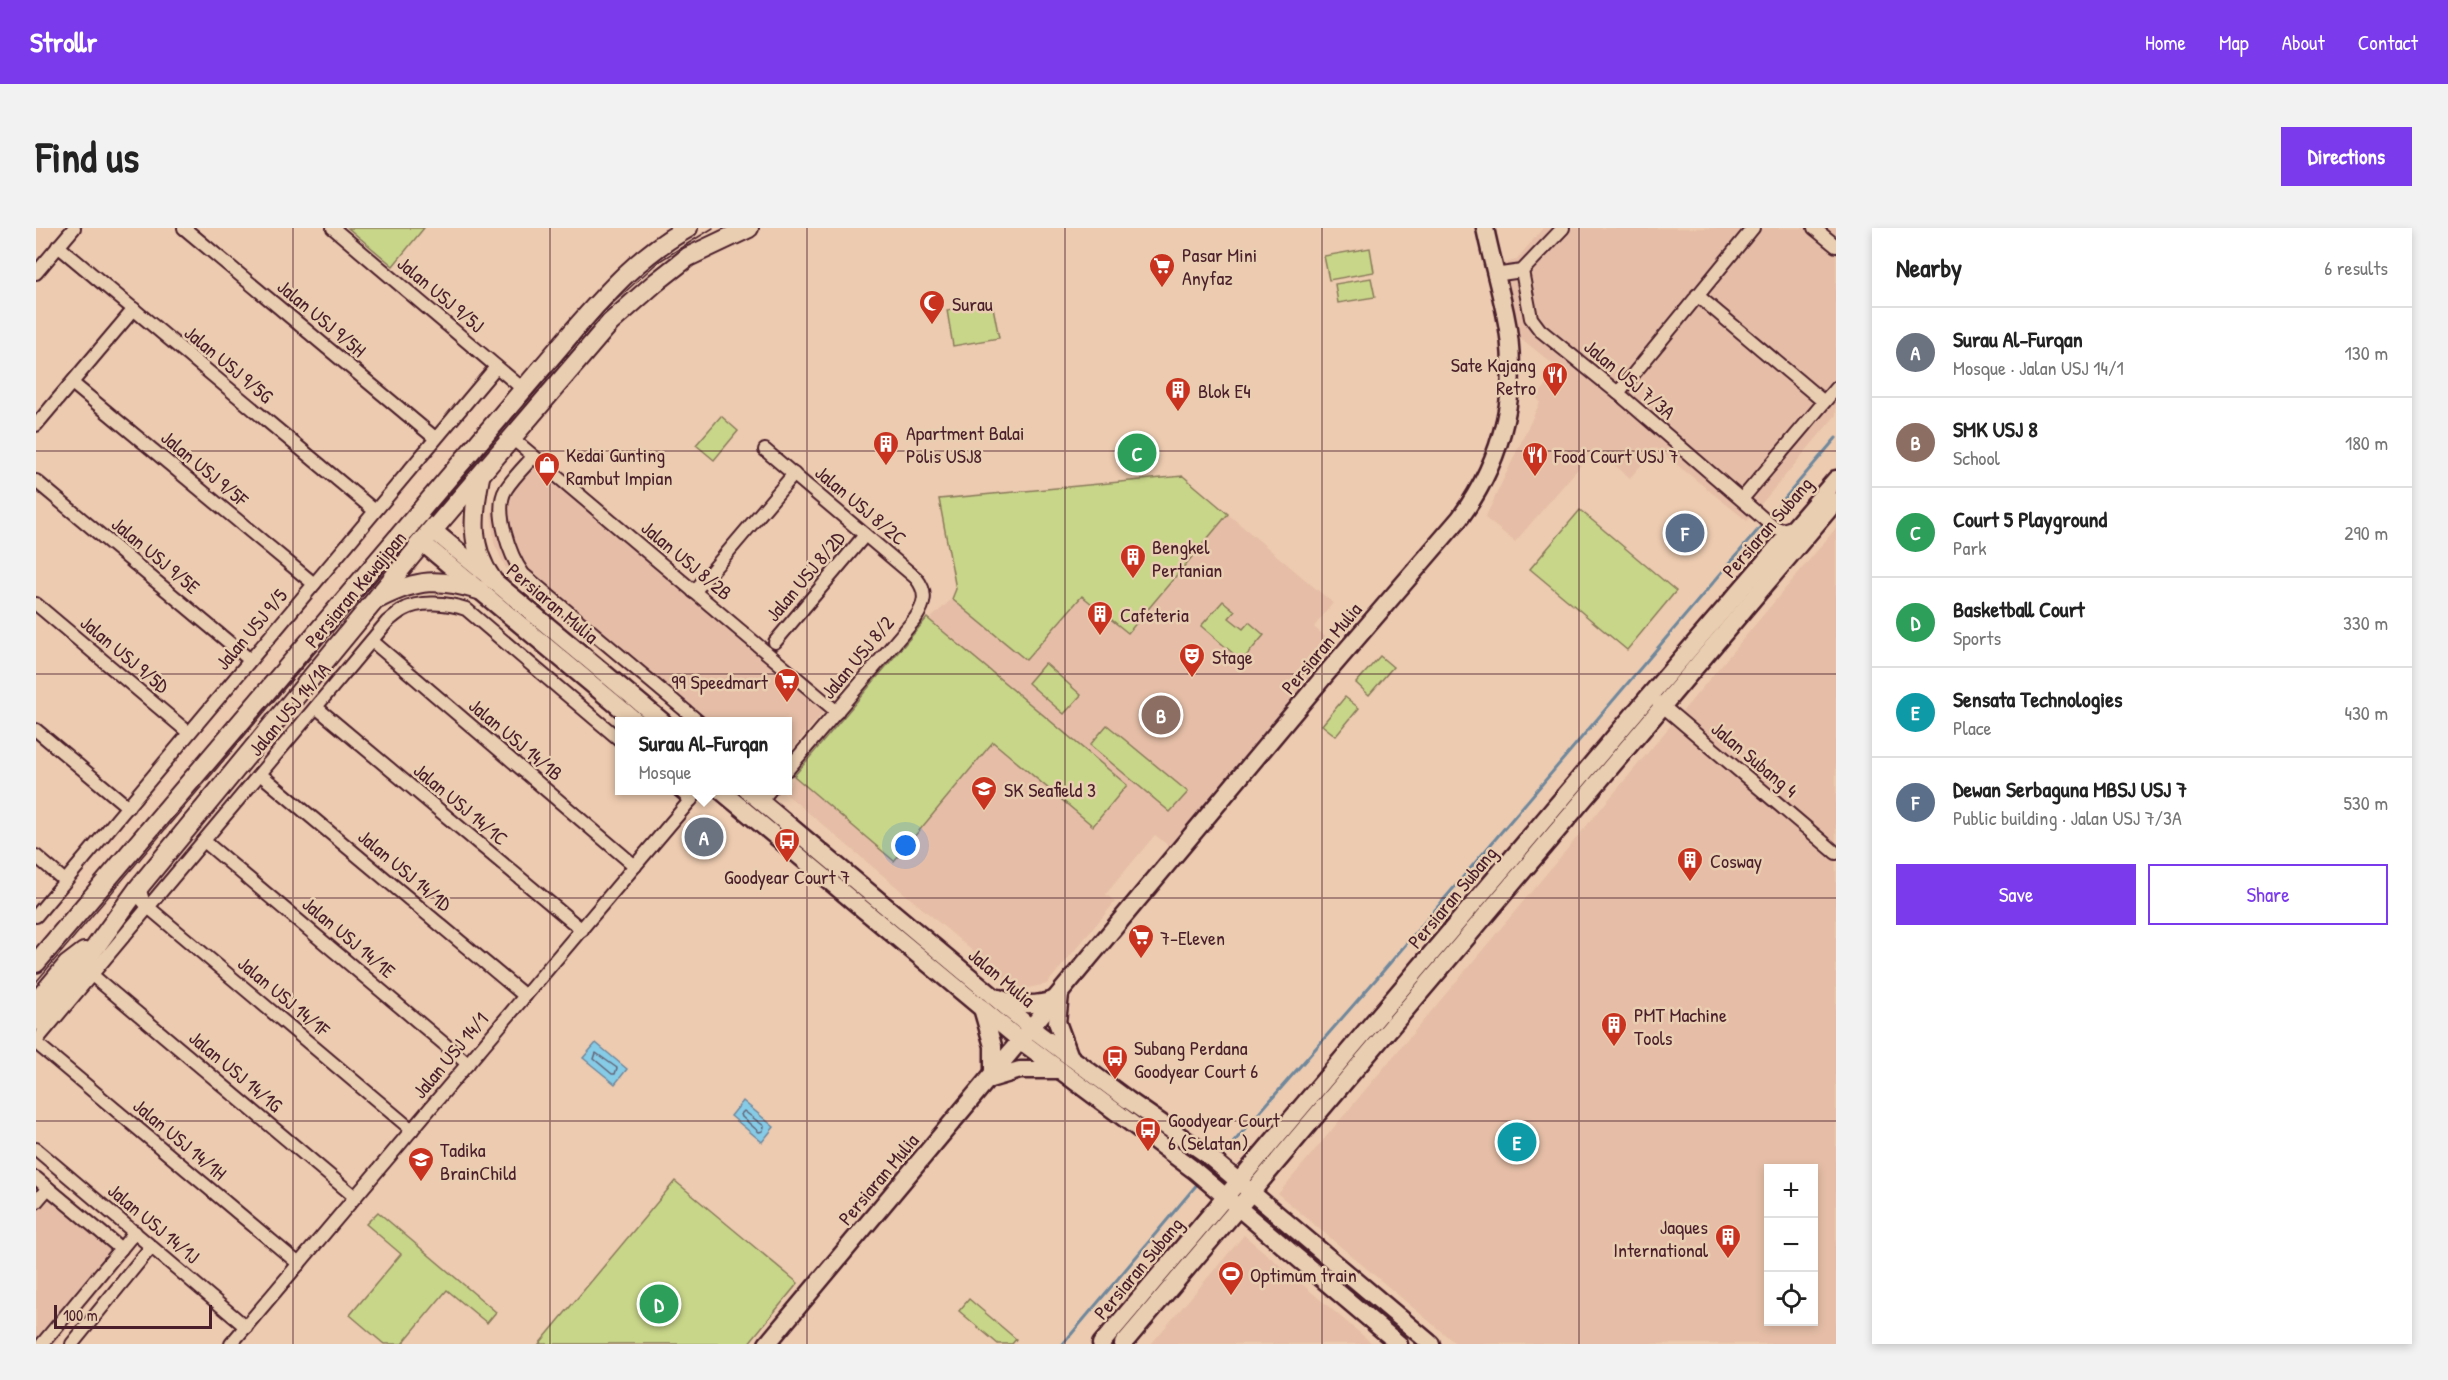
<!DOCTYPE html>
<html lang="en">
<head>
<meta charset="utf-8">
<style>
	:root { --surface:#fff; --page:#f2f2f2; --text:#222; --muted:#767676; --line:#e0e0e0; --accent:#7c3aed }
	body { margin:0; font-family:"Patrick Hand",sans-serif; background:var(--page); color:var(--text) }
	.controls { position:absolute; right:18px; bottom:18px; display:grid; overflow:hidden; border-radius:0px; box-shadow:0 3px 9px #0003 }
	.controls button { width:54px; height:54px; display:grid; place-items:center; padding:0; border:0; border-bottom:2px solid var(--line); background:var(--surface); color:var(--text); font:30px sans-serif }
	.scale { position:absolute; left:18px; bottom:15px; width:158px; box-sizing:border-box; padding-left:6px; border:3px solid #4a1f2b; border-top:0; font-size:16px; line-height:21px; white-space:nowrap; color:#4a1f2b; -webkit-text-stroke:4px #eaceb1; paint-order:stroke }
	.you { position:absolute; left:870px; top:618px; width:21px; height:21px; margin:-15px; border:4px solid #fff; border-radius:50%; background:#1a73e8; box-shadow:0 0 0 9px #1a73e833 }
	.badge { display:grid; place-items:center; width:39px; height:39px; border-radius:50%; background:var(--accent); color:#fff; font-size:20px; font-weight:700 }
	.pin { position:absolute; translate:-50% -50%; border:3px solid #fff; box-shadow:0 2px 6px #0006 }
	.popup { position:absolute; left:579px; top:489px; width:177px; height:78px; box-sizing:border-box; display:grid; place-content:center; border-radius:0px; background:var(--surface); filter:drop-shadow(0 2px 4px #0005); font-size:20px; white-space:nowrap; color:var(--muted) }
	.popup b { font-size:22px; color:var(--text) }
	.popup::after { content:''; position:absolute; left:50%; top:100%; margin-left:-12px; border:12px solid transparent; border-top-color:var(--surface) }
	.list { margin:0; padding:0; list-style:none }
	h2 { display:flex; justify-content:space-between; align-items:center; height:78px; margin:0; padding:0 24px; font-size:26px }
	h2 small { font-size:20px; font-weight:400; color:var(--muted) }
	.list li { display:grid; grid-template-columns:39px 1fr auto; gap:18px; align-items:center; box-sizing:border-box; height:90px; padding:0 24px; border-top:2px solid var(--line) }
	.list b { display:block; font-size:22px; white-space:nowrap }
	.list p { margin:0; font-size:20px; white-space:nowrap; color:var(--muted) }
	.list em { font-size:20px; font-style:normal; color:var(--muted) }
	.actions { display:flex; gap:12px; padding:18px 24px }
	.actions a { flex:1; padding:14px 0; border:2px solid var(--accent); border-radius:0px; text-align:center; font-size:21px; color:var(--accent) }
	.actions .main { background:var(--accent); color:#fff }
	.icon { flex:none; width:33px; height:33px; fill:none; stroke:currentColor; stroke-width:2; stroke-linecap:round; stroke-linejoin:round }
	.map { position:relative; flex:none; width:1800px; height:1116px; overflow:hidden; border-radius:0px }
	header { display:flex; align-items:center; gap:36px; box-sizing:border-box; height:84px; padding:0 30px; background:var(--accent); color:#fff }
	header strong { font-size:28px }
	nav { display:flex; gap:33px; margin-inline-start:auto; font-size:21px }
	.intro { display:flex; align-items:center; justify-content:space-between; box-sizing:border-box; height:144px; padding:0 36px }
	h1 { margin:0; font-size:42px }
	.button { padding:15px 27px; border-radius:0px; background:var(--accent); color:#fff; font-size:21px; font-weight:700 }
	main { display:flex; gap:36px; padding:0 36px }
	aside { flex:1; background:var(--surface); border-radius:0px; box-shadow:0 3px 9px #0003 }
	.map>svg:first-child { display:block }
	.built { fill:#e6bea7; fill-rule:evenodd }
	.green { fill:#c8d689; stroke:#897a5a; stroke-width:1.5 }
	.water { fill:#86cce7; stroke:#6e879c; stroke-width:1.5 }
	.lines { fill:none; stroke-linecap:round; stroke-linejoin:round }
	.shore { stroke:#626476; stroke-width:1.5 }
	.stream { stroke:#6e879c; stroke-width:3 }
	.street-casing { stroke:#4a1f2b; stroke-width:16 }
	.secondary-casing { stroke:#4a1f2b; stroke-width:21 }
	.primary-casing { stroke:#4a1f2b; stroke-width:22 }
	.street { stroke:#eaceb1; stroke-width:12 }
	.secondary { stroke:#eaceb1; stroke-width:16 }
	.primary { stroke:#eaceb1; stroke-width:18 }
	.tram { stroke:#4a1f2b; stroke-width:1.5 }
	.grid { fill:none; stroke:#4a1f2b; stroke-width:1.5; stroke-opacity:0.55 }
	.labels { text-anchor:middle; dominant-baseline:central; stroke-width:5; stroke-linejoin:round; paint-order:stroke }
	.poi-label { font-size:20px; fill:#4a1f2b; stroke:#eaceb1; text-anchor:start }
	.street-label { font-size:20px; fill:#4a1f2b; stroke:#eaceb1 }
</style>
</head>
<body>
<header>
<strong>Strollr</strong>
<nav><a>Home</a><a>Map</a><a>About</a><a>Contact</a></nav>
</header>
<div class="intro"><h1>Find us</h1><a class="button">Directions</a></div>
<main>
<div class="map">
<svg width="1800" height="1116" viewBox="0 0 1800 1116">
	<rect width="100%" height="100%" fill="#edcbb0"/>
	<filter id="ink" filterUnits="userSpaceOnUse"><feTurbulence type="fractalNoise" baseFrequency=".0167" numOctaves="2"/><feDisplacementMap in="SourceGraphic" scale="12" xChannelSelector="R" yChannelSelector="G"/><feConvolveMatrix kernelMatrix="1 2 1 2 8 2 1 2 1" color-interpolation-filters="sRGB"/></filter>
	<g filter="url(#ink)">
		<g class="built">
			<path d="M1507 0H1800V187L1711 293 1620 220 1594 250 1559 221 1479 314 1449 290 1504 174 1500 169 1524 142 1477 104 1466 36 1480 32Z"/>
			<path d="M495 217 798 472 752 526V494L650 493 472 345 458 315 455 286 462 266Z"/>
			<path d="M1147 248 1297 375 1278 399 1299 417 1134 619 1119 607 1070 666 1079 674 1011 756 983 762 750 566 758 548 891 390 894 391 919 368 920 361 903 271Z"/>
			<path d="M1800 300V1116H1420L1242 966ZM1732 940H1778V1094H1732Z"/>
			<path d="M0 939 95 1022 19 1116H0Z"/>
			<path d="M1208 1007 1337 1116H1115Z"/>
		</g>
		<g class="green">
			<path d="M312 0H388L357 38Z"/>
			<path d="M1334 20 1338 44 1293 52 1288 28Z"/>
			<path d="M1335 50 1339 69 1302 75 1299 56Z"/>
			<path d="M956 74 963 110 917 118 911 82Z"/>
			<path d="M685 188 702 203 678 232 660 217Z"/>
			<path d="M1147 248 1192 286 1092 405 1046 368 990 432 916 371 920 361 903 271Z"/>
			<path d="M1544 282 1640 363 1591 422 1494 341Z"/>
			<path d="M1187 373 1199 383 1193 390 1207 401 1213 394 1228 407 1206 433 1165 398Z"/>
			<path d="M891 390 1091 557 1057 598 957 514 858 633 758 548Z"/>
			<path d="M1344 428 1357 439 1333 467 1320 455Z"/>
			<path d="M1009 435 1045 467 1028 486 992 455Z"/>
			<path d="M1309 469 1323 480 1300 508 1286 497Z"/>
			<path d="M1071 497 1152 564 1134 584 1054 517Z"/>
			<path d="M639 953 762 1055 712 1116H503Z"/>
			<path d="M342 984 460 1084 451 1095 411 1062 366 1116H348L314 1087 365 1026 330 996Z"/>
			<path d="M933 1071 980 1111 976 1116H962L923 1083Z"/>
		</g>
		<g class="water">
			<path d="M560 815 591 841 579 856 547 830Z"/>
			<path d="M707 873 738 899 726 914 695 888Z"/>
		</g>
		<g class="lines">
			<g class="shore">
				<path d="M560 825 581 840 579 846H576L558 831Z"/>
				<path d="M708 883 728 898 727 903 723 904 706 889 705 886Z"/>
			</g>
			<g class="stream">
				<path d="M1731 291 1800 210"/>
				<path d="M1183 931 1348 742 1727 296"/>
				<path d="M1027 1116 1163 954"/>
			</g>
			<defs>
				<g id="street">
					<path d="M148 0 399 210"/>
					<path d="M297 0 487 161"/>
					<path d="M1778 0 1800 18"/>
					<path d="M22 18 339 283"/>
					<path d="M1486 43 1495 90 1504 102 1582 165 1736 298 1746 302 1760 298"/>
					<path d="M0 45 38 0"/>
					<path d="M1458 47 1486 43 1527 0"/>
					<path d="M1661 67 1788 174"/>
					<path d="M36 155 278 356"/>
					<path d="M1582 165 1717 0"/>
					<path d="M0 197 98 81"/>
					<path d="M476 210 801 484"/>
					<path d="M729 222 880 350C892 365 889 376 879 391L752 541"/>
					<path d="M497 229C488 239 477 250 470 261 457 282 474 328 487 346L663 494"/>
					<path d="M0 253 214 432"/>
					<path d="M1706 271 1800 160"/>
					<path d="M658 364 758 246"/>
					<path d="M0 376 153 505"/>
					<path d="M336 413 599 638"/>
					<path d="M739 414 829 307"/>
					<path d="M1622 474 1800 625"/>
					<path d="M280 479 546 702"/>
					<path d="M0 502 92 579"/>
					<path d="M224 546 489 768"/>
					<path d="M643 562 655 572"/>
					<path d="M724 574 734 562"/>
					<path d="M168 613 432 836"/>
					<path d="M0 628 29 653"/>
					<path d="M103 659 107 673 112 679 376 902"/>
					<path d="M0 688 460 139"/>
					<path d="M56 747 319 969"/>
					<path d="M0 813 351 394C356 390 361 385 367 382 383 372 413 375 430 381L584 512"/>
					<path d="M0 815 263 1036"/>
					<path d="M0 921 210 1099"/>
					<path d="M0 950 85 1021"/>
					<path d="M0 974 12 960"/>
					<path d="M6 1116 99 1004"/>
					<path d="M36 1116 115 1019"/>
					<path d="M195 1116 663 562"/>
				</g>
				<g id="secondary">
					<path d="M380 288 627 494"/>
					<path d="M370 301 601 494"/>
					<path d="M684 562 985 813 1158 942 1363 1116"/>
					<path d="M711 562 995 800 1092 872 1170 926 1395 1116"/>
					<path d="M1024 766 1021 794 1034 829"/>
					<path d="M963 770C982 778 1001 778 1020 771"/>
					<path d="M946 780 957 818V846"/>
					<path d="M954 851 984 842H1024"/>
					<path d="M731 1116 1290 446 1424 290C1468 230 1485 158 1469 85 1463 57 1455 29 1449 0"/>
					<path d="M1065 1116 1614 467 1800 251"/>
					<path d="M1087 1116 1800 273"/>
				</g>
				<g id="primary">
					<path d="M444 249C437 285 433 320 456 351"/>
					<path d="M344 370C382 351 402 350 443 362"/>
					<path d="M0 735 538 102C572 63 606 25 652 0"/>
					<path d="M0 774 31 737 48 724"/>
					<path d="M0 793 37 750 103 659 386 315 574 95 619 55 652 29 713 0"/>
				</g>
			</defs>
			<use href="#street" class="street-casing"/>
			<use href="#secondary" class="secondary-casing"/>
			<use href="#primary" class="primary-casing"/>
			<use href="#street" class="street"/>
			<use href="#secondary" class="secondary"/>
			<use href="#primary" class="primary"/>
			<path class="tram" d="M0 754 567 84 622 34 677 0"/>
		</g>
	</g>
	<path class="grid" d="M257 0V1116M514 0V1116M771 0V1116M1029 0V1116M1286 0V1116M1543 0V1116M0 223H1800M0 446H1800M0 670H1800M0 893H1800"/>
	<defs>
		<symbol id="supermarket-pin" viewBox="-11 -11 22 30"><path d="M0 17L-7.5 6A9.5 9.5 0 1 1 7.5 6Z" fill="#c8321e" stroke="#eaceb1"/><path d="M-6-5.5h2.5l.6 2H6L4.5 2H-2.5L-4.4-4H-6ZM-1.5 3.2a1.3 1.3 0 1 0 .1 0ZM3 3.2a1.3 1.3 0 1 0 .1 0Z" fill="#fff"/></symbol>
		<symbol id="mosque-pin" viewBox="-11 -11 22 30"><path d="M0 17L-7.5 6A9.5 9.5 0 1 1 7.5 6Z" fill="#c8321e" stroke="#eaceb1"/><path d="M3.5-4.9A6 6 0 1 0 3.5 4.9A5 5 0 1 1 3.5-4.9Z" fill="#fff"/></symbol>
		<symbol id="restaurant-pin" viewBox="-11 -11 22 30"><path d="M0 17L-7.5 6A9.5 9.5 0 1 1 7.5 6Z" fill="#c8321e" stroke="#eaceb1"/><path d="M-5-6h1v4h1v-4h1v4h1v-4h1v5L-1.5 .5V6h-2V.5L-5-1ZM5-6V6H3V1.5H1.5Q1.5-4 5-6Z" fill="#fff"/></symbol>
		<symbol id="building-pin" viewBox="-11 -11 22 30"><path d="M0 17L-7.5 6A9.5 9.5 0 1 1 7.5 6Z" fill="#c8321e" stroke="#eaceb1"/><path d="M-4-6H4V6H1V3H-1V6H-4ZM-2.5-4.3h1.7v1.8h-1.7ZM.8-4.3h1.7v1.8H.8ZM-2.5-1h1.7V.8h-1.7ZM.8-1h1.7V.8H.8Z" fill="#fff"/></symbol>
		<symbol id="shop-pin" viewBox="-11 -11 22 30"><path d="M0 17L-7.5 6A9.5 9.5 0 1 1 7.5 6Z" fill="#c8321e" stroke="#eaceb1"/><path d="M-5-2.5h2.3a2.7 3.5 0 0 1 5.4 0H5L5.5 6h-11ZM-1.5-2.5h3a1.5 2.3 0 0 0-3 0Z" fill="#fff"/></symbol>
		<symbol id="theatre-pin" viewBox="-11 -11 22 30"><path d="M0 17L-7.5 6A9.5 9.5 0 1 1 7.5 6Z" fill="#c8321e" stroke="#eaceb1"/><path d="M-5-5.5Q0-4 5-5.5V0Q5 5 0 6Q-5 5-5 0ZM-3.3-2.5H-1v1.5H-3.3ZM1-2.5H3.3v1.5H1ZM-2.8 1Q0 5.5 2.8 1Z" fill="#fff"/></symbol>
		<symbol id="school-pin" viewBox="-11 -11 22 30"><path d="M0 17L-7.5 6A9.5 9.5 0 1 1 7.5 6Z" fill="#c8321e" stroke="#eaceb1"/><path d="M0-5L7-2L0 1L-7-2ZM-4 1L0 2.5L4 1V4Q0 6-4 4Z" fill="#fff"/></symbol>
		<symbol id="bus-pin" viewBox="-11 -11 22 30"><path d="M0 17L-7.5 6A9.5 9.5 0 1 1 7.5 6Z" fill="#c8321e" stroke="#eaceb1"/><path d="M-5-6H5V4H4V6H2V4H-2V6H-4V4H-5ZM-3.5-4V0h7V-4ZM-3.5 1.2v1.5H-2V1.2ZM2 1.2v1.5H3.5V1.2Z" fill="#fff"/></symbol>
		<symbol id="stadium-pin" viewBox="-11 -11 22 30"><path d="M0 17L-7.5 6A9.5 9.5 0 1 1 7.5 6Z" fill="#c8321e" stroke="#eaceb1"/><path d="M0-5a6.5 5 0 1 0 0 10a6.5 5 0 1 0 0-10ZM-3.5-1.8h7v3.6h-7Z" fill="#fff"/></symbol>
	</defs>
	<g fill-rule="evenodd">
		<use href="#supermarket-pin" x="1111" y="23" width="30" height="40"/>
		<use href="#mosque-pin" x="881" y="60" width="30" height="40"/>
		<use href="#restaurant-pin" x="1504" y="132" width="30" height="40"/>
		<use href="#building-pin" x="1127" y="147" width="30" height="40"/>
		<use href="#building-pin" x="835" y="201" width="30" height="40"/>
		<use href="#restaurant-pin" x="1484" y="212" width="30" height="40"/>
		<use href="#shop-pin" x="496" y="222" width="30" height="40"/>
		<use href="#building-pin" x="1082" y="314" width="30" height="40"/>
		<use href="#building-pin" x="1049" y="371" width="30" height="40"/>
		<use href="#theatre-pin" x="1141" y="413" width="30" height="40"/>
		<use href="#supermarket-pin" x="736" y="438" width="30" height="40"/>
		<use href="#school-pin" x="933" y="546" width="30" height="40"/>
		<use href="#bus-pin" x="736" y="598" width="30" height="40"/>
		<use href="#building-pin" x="1639" y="617" width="30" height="40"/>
		<use href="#supermarket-pin" x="1090" y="694" width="30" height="40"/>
		<use href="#building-pin" x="1563" y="782" width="30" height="40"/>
		<use href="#bus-pin" x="1064" y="815" width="30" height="40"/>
		<use href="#bus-pin" x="1097" y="887" width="30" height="40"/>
		<use href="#school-pin" x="370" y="917" width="30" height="40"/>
		<use href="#building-pin" x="1677" y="994" width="30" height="40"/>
		<use href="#stadium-pin" x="1180" y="1031" width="30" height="40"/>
	</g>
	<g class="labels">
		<g class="poi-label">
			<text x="1146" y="26">Pasar Mini<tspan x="1146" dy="23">Anyfaz</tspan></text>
			<text x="916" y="75">Surau</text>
			<text x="1500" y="136" text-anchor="end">Sate Kajang<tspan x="1500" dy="23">Retro</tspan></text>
			<text x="1162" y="162">Blok E4</text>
			<text x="870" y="204">Apartment Balai<tspan x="870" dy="23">Polis USJ8</tspan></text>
			<text x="530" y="226">Kedai Gunting<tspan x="530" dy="23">Rambut Impian</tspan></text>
			<text x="1518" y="227">Food Court USJ 7</text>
			<text x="1116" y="318">Bengkel<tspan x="1116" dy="23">Pertanian</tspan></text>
			<text x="1084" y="386">Cafeteria</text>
			<text x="1176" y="428">Stage</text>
			<text x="732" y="453" text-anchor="end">99 Speedmart</text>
			<text x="968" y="561">SK Seafield 3</text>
			<text x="1674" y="632">Cosway</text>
			<text x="751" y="648" text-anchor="middle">Goodyear Court 7</text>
			<text x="1124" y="709">7-Eleven</text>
			<text x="1598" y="786">PMT Machine<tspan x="1598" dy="23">Tools</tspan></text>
			<text x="1098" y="819">Subang Perdana<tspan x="1098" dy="23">Goodyear Court 6</tspan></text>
			<text x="1132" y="891">Goodyear Court<tspan x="1132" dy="23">6 (Selatan)</tspan></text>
			<text x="404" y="921">Tadika<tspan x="404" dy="23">BrainChild</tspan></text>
			<text x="1672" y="998" text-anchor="end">Jaques<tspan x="1672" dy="23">International</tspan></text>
			<text x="1214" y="1046">Optimum train</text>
		</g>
		<g class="street-label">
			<text transform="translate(405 66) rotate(40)">Jalan USJ 9/5J</text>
			<text transform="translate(286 90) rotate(40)">Jalan USJ 9/5H</text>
			<text transform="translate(193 136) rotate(40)">Jalan USJ 9/5G</text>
			<text transform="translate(1594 151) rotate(40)">Jalan USJ 7/3A</text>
			<text transform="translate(169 240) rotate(40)">Jalan USJ 9/5F</text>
			<text transform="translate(825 277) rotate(40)">Jalan USJ 8/2C</text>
			<text transform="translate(1731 299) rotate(-49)">Persiaran Subang</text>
			<text transform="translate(120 327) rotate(40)">Jalan USJ 9/5E</text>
			<text transform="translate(651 332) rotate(40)">Jalan USJ 8/2B</text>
			<text transform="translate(769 348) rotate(-50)">Jalan USJ 8/2D</text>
			<text transform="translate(319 361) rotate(-50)">Persiaran Kewajipan</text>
			<text transform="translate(517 375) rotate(40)">Persiaran Mulia</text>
			<text transform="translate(215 401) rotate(-50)">Jalan USJ 9/5</text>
			<text transform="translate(1285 420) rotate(-50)">Persiaran Mulia</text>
			<text transform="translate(89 426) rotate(40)">Jalan USJ 9/5D</text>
			<text transform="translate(821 429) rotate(-50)">Jalan USJ 8/2</text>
			<text transform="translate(253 481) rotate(-50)">Jalan USJ 14/1A</text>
			<text transform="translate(480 511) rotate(40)">Jalan USJ 14/1B</text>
			<text transform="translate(1719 531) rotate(40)">Jalan Subang 4</text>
			<text transform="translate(425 576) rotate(40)">Jalan USJ 14/1C</text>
			<text transform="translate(369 642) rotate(40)">Jalan USJ 14/1D</text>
			<text transform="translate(1416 669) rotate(-50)">Persiaran Subang</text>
			<text transform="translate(313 709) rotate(40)">Jalan USJ 14/1E</text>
			<text transform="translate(966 749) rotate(40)">Jalan Mulia</text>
			<text transform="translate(248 768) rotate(40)">Jalan USJ 14/1F</text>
			<text transform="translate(414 827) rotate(-50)">Jalan USJ 14/1</text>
			<text transform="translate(200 843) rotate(40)">Jalan USJ 14/1G</text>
			<text transform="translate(144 911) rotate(40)">Jalan USJ 14/1H</text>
			<text transform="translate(842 951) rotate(-50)">Persiaran Mulia</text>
			<text transform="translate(118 995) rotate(40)">Jalan USJ 14/1J</text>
			<text transform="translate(1102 1040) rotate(-50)">Persiaran Subang</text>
		</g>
	</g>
</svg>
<div class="controls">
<button>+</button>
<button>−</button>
<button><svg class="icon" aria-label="locate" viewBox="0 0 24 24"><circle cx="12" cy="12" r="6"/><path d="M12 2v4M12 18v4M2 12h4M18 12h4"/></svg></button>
</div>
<div class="scale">100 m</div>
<div class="you"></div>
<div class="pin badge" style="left:668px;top:609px;background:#6b7280">A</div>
<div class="popup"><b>Surau Al-Furqan</b>Mosque</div>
<div class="pin badge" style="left:1125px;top:487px;background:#8d6e63">B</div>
<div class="pin badge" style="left:1101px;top:225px;background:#2e9e5b">C</div>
<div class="pin badge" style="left:623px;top:1076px;background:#2e9e5b">D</div>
<div class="pin badge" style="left:1481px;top:914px;background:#0f9aa8">E</div>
<div class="pin badge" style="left:1649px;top:305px;background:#5c6f8a">F</div>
</div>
<aside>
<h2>Nearby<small>6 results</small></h2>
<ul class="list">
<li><span class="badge" style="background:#6b7280">A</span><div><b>Surau Al-Furqan</b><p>Mosque · Jalan USJ 14/1</p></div><em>130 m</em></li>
<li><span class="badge" style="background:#8d6e63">B</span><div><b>SMK USJ 8</b><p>School</p></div><em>180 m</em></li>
<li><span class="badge" style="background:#2e9e5b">C</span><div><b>Court 5 Playground</b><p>Park</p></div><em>290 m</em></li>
<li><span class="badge" style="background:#2e9e5b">D</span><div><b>Basketball Court</b><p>Sports</p></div><em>330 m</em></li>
<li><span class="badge" style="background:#0f9aa8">E</span><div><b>Sensata Technologies</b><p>Place</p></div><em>430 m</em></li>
<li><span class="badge" style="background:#5c6f8a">F</span><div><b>Dewan Serbaguna MBSJ USJ 7</b><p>Public building · Jalan USJ 7/3A</p></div><em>530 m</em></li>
</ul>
<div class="actions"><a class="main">Save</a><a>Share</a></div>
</aside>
</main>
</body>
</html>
